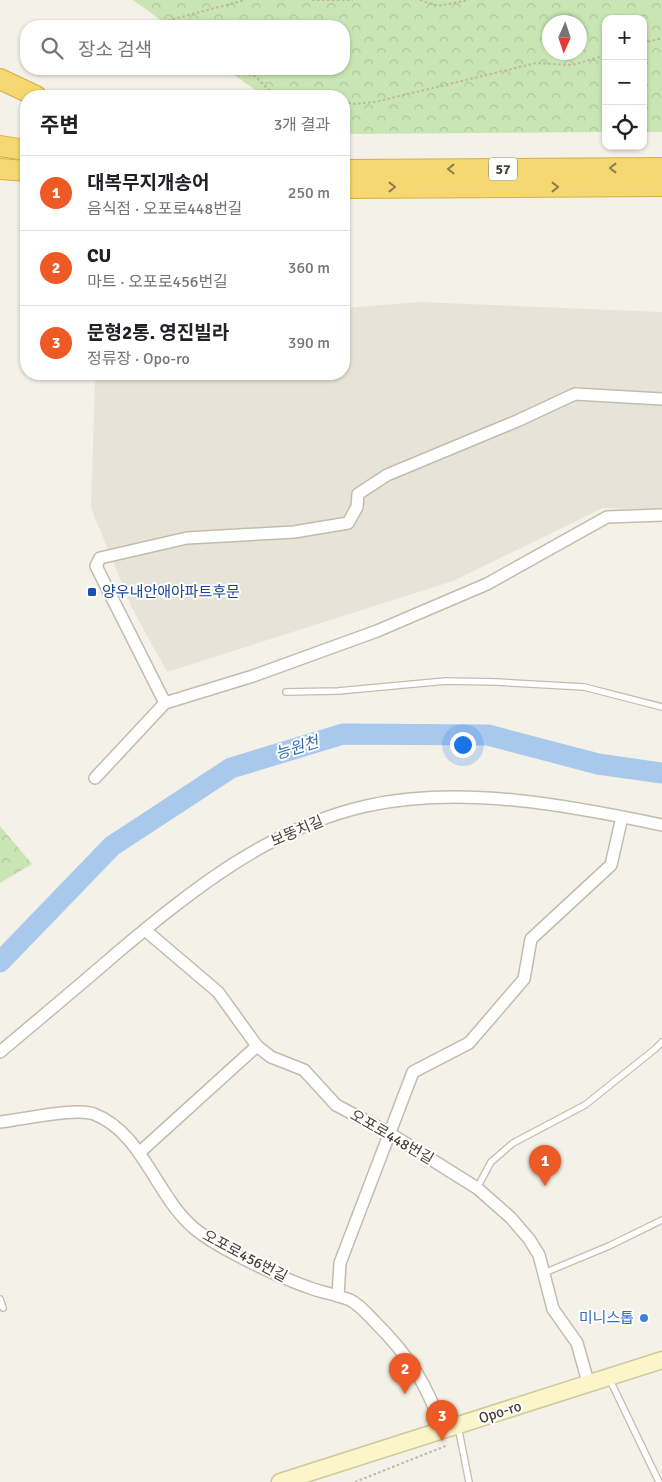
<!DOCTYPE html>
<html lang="ko">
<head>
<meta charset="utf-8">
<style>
	:root { --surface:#fff; --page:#f2f2f2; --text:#202124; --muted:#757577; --line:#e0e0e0; --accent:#ed5a25 }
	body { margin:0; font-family:Signika,"Noto Sans KR",sans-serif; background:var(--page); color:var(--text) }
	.controls { position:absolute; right:15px; top:15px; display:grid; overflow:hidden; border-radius:10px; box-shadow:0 1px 4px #0004 }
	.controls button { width:45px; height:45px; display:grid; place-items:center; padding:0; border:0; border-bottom:1px solid var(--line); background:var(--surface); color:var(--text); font:25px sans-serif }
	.compass { position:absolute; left:542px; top:15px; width:45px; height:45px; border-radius:50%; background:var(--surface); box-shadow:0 1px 4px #0004; rotate:183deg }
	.you { position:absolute; left:462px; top:744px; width:18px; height:18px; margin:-12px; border:4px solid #fff; border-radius:50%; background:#1a73e8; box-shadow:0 0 0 8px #1a73e833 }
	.badge { display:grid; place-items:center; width:32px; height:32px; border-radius:50%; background:var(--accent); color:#fff; font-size:16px; font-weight:700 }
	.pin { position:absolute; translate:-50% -41px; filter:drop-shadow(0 1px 2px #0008) }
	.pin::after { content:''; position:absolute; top:26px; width:18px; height:15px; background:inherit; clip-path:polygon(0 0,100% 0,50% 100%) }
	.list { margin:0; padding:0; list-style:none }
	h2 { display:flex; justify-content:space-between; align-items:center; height:65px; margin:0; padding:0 20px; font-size:21px }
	h2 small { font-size:16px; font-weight:400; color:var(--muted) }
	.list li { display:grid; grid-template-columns:32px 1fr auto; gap:15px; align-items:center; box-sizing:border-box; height:75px; padding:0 20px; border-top:1px solid var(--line) }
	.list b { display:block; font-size:19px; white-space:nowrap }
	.list p { margin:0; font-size:16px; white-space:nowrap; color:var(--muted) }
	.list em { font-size:16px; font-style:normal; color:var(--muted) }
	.icon { flex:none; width:28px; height:28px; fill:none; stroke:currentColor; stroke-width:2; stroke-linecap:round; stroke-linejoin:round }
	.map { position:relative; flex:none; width:662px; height:1482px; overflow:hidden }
	.search { position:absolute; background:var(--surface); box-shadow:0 1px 4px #0004; left:20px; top:20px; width:330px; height:55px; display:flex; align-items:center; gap:12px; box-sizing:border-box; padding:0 18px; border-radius:20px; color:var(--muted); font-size:19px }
	.panel { position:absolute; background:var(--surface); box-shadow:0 1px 4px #0004; left:20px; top:90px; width:330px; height:290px; border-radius:20px }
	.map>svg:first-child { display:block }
	.residential { fill:#e7e4d7 }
	.forest { fill:url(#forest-crowns); fill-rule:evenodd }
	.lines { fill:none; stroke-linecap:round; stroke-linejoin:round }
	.river { stroke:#a8c9ec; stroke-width:21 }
	.lane-casing { stroke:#c1bdae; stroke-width:8 }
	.street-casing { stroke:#c1bdae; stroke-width:14 }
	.secondary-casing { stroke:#d0c89a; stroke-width:19 }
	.highway-casing { stroke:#d4af41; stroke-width:22 }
	.path { stroke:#bfb79d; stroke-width:2; stroke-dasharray:2.5 2.5; stroke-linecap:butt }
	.lane { stroke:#fff; stroke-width:5.5 }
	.street { stroke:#fff; stroke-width:11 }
	.secondary { stroke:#fbf5ca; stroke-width:16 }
	.highway { stroke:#f5d871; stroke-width:20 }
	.oneway { stroke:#8c7e4e }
	.transit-dot { fill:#1a4fb4; stroke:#fff; stroke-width:2 }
	.shop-dot { fill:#3f7fe0; stroke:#fff; stroke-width:2 }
	.labels { text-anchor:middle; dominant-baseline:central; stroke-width:4; stroke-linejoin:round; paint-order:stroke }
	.shield { fill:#fff; stroke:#7e7b73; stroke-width:1 }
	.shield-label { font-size:14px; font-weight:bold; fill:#464237 }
	.transit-label { font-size:15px; fill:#164399; stroke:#fff; text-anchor:start }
	.street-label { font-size:15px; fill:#464237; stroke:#fff }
	.shop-label { font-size:15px; fill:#366cbe; stroke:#fff; text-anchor:end }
	.water-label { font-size:16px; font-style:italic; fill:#366dac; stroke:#fff }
</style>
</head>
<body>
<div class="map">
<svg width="662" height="1482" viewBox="0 0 662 1482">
	<defs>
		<pattern id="forest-crowns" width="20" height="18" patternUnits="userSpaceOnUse" patternTransform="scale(1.25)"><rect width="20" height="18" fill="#c9e5b4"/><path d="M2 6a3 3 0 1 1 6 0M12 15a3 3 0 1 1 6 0" fill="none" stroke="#aec69b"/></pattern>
	</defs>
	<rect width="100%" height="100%" fill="#f3f1e8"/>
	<path class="residential" d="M420 302 662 312V510L603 508 453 581 167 672 132 608 91 508 95 381 111 374H344V308Z"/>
	<g class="forest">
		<path d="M133 0H662V132H643V19H606V132L344 134V96H264L226 69H344V26H169ZM550 22H580V52H550Z"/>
		<path d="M0 826 32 864 0 883Z"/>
	</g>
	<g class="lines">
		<path class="river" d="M0 962 112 846 231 768 343 734 488 735 598 764 662 773"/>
		<defs>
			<g id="lane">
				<path d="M286 692 338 691 446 681 497 682 584 687 662 707"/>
				<path d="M477 1188 491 1162 513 1143 585 1105 655 1049 662 1042"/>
				<path d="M544 1273 609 1246 662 1220"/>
				<path d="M0 1299 3 1308"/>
				<path d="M609 1378 659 1482"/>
				<path d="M458 1426 469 1482"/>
			</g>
			<g id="street">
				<path d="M165 703 96 566 100 558 187 538 294 532 348 523 357 507 358 494 387 475 517 421 575 394 662 399"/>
				<path d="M95 778 165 703 253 676 377 631 487 584 607 517 662 515"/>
				<path d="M145 930 218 992 257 1046 271 1057 304 1070 336 1105 389 1133 477 1188 511 1218 529 1239 539 1255 553 1309 577 1343 588 1382"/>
				<path d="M0 1052C39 1019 79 986 118 952 192 890 269 828 366 806 461 785 568 805 662 825"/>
				<path d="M0 1122C21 1120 77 1107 94 1114 143 1133 156 1197 195 1229 221 1250 281 1278 313 1289 325 1293 338 1295 350 1300 360 1305 368 1315 375 1322 410 1357 427 1384 443 1431"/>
				<path d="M140 1152 257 1046"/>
				<path d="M338 1296 340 1263 413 1072 469 1043 524 979 531 939 611 865 622 817"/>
			</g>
			<path id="secondary" d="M280 1482 662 1360"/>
			<g id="highway">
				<path d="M0 79 36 96"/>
				<path d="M0 146 26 150"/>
				<path d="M0 169 26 171"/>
				<path d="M344 170 662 168"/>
				<path d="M344 188 662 186"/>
			</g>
		</defs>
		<use href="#lane" class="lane-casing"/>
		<use href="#street" class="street-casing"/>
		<use href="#secondary" class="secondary-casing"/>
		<use href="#highway" class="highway-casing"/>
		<g class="path">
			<path d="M312 0H353"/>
			<path d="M420 0 438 6 469 0"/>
			<path d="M154 26 159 23 245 0"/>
			<path d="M643 43 662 38"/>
			<path d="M214 69 255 76 275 96"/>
			<path d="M313 96 328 93 335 96"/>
			<path d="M344 100 352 104 375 102 536 63 572 65 606 55"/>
			<path d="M355 1482 448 1445"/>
		</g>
		<use href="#lane" class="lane"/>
		<use href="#street" class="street"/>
		<use href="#secondary" class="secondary"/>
		<use href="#highway" class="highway"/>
	</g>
	<defs><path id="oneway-chevron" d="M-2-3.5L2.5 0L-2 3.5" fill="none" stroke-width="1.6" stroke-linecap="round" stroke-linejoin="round" transform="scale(1.25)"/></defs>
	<g class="oneway">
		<use href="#oneway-chevron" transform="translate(613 168) rotate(180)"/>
		<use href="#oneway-chevron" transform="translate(451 169) rotate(180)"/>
		<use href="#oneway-chevron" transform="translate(392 187)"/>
		<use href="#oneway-chevron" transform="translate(555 187)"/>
	</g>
	<rect class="transit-dot" x="87" y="587" width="10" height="10" rx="2.5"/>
	<circle class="shop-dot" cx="644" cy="1318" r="5"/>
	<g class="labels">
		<rect class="shield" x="489" y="157.5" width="28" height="23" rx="4"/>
		<g class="shield-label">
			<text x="503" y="169">57</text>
		</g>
		<g class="transit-label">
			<text x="102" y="592">양우내안애아파트후문</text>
		</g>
		<g class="street-label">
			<text transform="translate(297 831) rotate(-23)">보뚱치길</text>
			<text transform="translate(392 1137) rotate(30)">오포로448번길</text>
			<text transform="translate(245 1256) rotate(28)">오포로456번길</text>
			<text transform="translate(500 1412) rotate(-18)">Opo-ro</text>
		</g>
		<g class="shop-label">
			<text x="634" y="1318">미니스톱</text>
		</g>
		<g class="water-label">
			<text transform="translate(297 748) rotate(-17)">능원천</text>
		</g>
	</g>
</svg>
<div class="controls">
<button>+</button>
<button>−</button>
<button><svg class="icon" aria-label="locate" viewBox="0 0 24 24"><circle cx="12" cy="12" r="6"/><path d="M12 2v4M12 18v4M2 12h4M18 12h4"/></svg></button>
</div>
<svg class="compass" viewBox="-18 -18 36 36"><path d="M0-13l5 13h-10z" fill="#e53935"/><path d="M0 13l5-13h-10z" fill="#757577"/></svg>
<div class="you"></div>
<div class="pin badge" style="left:545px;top:1186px">1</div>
<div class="pin badge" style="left:405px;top:1394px">2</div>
<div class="pin badge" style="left:442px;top:1441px">3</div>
<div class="search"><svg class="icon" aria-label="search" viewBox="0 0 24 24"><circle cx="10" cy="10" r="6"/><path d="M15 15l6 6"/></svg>장소 검색</div>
<section class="panel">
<h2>주변<small>3개 결과</small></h2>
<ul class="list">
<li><span class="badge">1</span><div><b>대복무지개송어</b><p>음식점 · 오포로448번길</p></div><em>250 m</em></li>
<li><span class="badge">2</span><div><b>CU</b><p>마트 · 오포로456번길</p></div><em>360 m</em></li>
<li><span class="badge">3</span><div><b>문형2통. 영진빌라</b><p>정류장 · Opo-ro</p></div><em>390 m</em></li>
</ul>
</section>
</div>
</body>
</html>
